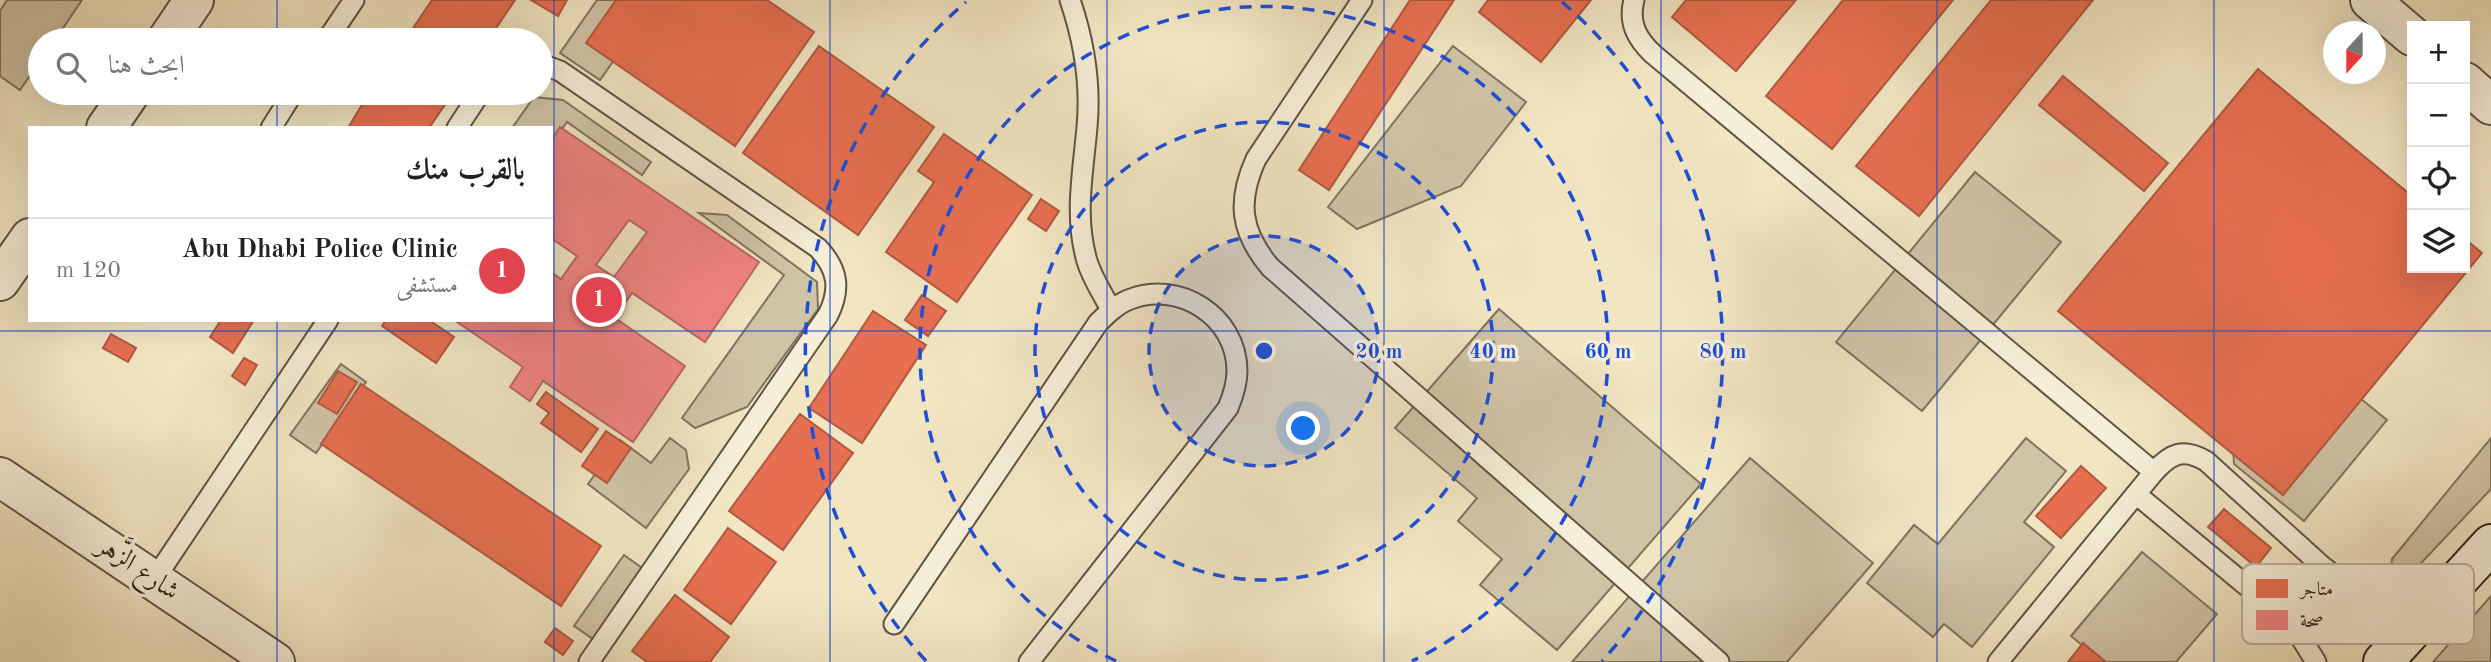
<!DOCTYPE html>
<html lang="ar">
<head>
<meta charset="utf-8">
<style>
	:root { --surface:#fff; --page:#f6f6f6; --text:#222; --muted:#767676; --line:#e0e0e0; --accent:#2563eb }
	body { margin:0; font-family:"Old Standard TT",Amiri,serif; background:var(--page); color:var(--text); direction:rtl }
	.controls { position:absolute; right:21px; top:21px; display:grid; overflow:hidden; border-radius:0px; box-shadow:0 7px 28px #0002 }
	.controls button { width:63px; height:63px; display:grid; place-items:center; padding:0; border:0; border-bottom:2px solid var(--line); background:var(--surface); color:var(--text); font:35px sans-serif }
	.compass { position:absolute; left:2323px; top:21px; width:63px; height:63px; border-radius:50%; background:var(--surface); box-shadow:0 7px 28px #0002; rotate:201deg }
	.you { position:absolute; left:1304px; top:429px; width:24px; height:24px; margin:-18px; border:5px solid #fff; border-radius:50%; background:#1a73e8; box-shadow:0 0 0 10px #1a73e833 }
	.badge { display:grid; place-items:center; width:46px; height:46px; border-radius:50%; background:var(--accent); color:#fff; font-size:23px; font-weight:700 }
	.pin { position:absolute; translate:-50% -50%; border:4px solid #fff; box-shadow:0 2px 7px #0006 }
	.list { margin:0; padding:0; list-style:none }
	h2 { display:flex; justify-content:space-between; align-items:center; height:91px; margin:0; padding:0 28px; font-size:30px }
	h2 small { font-size:23px; font-weight:400; color:var(--muted) }
	.list li { display:grid; grid-template-columns:46px 1fr auto; gap:21px; align-items:center; box-sizing:border-box; height:105px; padding:0 28px; border-top:2px solid var(--line) }
	.list b { display:block; font-size:26px; white-space:nowrap }
	.list p { margin:0; font-size:23px; white-space:nowrap; color:var(--muted) }
	.list em { font-size:23px; font-style:normal; color:var(--muted) }
	.icon { flex:none; width:38px; height:38px; fill:none; stroke:currentColor; stroke-width:2; stroke-linecap:round; stroke-linejoin:round }
	.map { position:relative; flex:none; width:2491px; height:662px; overflow:hidden; direction:ltr }
	.search { position:absolute; background:var(--surface); box-shadow:0 7px 28px #0002; left:28px; top:28px; width:525px; height:77px; display:flex; align-items:center; gap:18px; box-sizing:border-box; padding:0 24px; border-radius:38px; color:var(--muted); font-size:26px }
	.panel { position:absolute; background:var(--surface); box-shadow:0 7px 28px #0002; left:28px; top:126px; width:525px; height:196px; border-radius:0px; direction:rtl }
	.map>svg:first-child { display:block }
	.green { fill:#d0c4a6; stroke:#7e7460; stroke-width:2 }
	.shops { fill:#e76f51; stroke:#af5941; stroke-width:2 }
	.health { fill:#f28482; stroke:#b76863; stroke-width:2; fill-rule:evenodd }
	.lines { fill:none; stroke-linecap:round; stroke-linejoin:round }
	.service-casing { stroke:#5e5545; stroke-width:23 }
	.minor-casing { stroke:#5e5545; stroke-width:42 }
	.secondary-casing { stroke:#2d251b; stroke-width:42 }
	.service { stroke:#f6eed7; stroke-width:19 }
	.minor { stroke:#f6eed7; stroke-width:38 }
	.secondary { stroke:#f6eed7; stroke-width:38 }
	.grid { fill:none; stroke:#1d4ed8; stroke-width:2; stroke-opacity:0.55 }
	.ring { fill:none; stroke:#1d4ed8; stroke-width:3.5; stroke-dasharray:12 9 }
	.labels { text-anchor:middle; dominant-baseline:central; stroke-width:7; stroke-linejoin:round; paint-order:stroke }
	.street-label { font-size:26px; fill:#2d251b; stroke:#f6eed7 }
	.key { fill:#f6eed7; stroke:#bab29f; stroke-width:2 }
	.key-label { font-size:19px; fill:#2d251b }
	.centre { fill:#1d4ed8; stroke:#f6eed7; stroke-width:3.5 }
	.ring-label { font-size:21px; text-anchor:middle; font-weight:bold; fill:#1d4ed8; stroke:#f6eed7; stroke-width:7; stroke-linejoin:round; paint-order:stroke }
</style>
</head>
<body>
<div class="map">
<svg width="2491" height="662" viewBox="0 0 2491 662">
	<rect width="100%" height="100%" fill="#f1e5c2"/>
	<filter id="stains"><feTurbulence type="fractalNoise" baseFrequency=".00286" numOctaves="4"/><feColorMatrix values="0 0 0 0 .2 0 0 0 0 .09 0 0 0 0 .02 0 0 0 .5 -.17"/></filter>
	<radialGradient id="worn" r=".72"><stop offset=".6" stop-color="#630" stop-opacity="0"/><stop offset="1" stop-color="#630" stop-opacity=".3"/></radialGradient>
	<g class="green">
		<path d="M7 0H82L55 40H40V61L20 90 0 76V11Z"/>
		<path d="M597 0H619L644 17 600 80 560 53Z"/>
		<path d="M1453 46 1526 102 1461 186 1357 229 1328 207Z"/>
		<path d="M534 97 563 100 651 162 642 175 567 122 551 144V128H512Z"/>
		<path d="M1975 172 2061 242 1922 411 1836 342Z"/>
		<path d="M699 213 727 215 817 282 818 309 747 407 695 428 682 418 784 275Z"/>
		<path d="M1499 309 1701 484 1557 650 1480 585 1502 559 1458 521 1477 498 1395 428Z"/>
		<path d="M341 364 366 382 316 453 290 435Z"/>
		<path d="M2361 399 2387 420 2304 521 2234 464 2233 445Z"/>
		<path d="M670 438 686 450 689 469 646 528 588 484 620 440 651 463Z"/>
		<path d="M2026 438 2066 471 2024 522 2054 547 1972 647 1944 624 1933 637 1867 583 1914 525 1938 544Z"/>
		<path d="M2491 438V489L2408 577 2400 578 2393 574 2391 566 2392 559Z"/>
		<path d="M1750 458 1873 563 1787 662H1572Z"/>
		<path d="M2142 552 2217 614 2176 662H2102L2071 636Z"/>
		<path d="M624 555 649 573 599 643 574 626Z"/>
		<path d="M2491 596V662H2433Z"/>
	</g>
	<g class="shops">
		<path d="M432 0H515L488 40H405Z"/>
		<path d="M531 0H567L558 16Z"/>
		<path d="M616 0H767L814 32 735 146 586 43Z"/>
		<path d="M1410 0H1454L1329 190 1299 170Z"/>
		<path d="M1488 0H1591L1541 62 1479 12Z"/>
		<path d="M1686 0H1796L1736 71 1672 17Z"/>
		<path d="M1843 0H1953L1832 149 1766 96Z"/>
		<path d="M1991 0H2093L1919 216 1856 166Z"/>
		<path d="M819 46 934 127 858 235 743 153Z"/>
		<path d="M2258 69 2412 196V268H2465V239L2482 253 2283 495 2058 311Z"/>
		<path d="M2063 76 2168 163 2144 191 2039 105Z"/>
		<path d="M369 93H453L429 128H348Z"/>
		<path d="M944 134 1032 195 957 302 886 252 934 182 918 171Z"/>
		<path d="M1041 199 1059 211 1046 231 1028 219Z"/>
		<path d="M922 295 946 311 928 336 905 320Z"/>
		<path d="M873 311 926 345 862 443 809 408Z"/>
		<path d="M221 320H254L233 353 210 337Z"/>
		<path d="M386 320H429L454 337 436 363 382 326Z"/>
		<path d="M111 334 136 348 128 362 103 348Z"/>
		<path d="M244 358 257 365 245 385 232 376Z"/>
		<path d="M338 371 357 382 337 414 318 403Z"/>
		<path d="M361 384 601 546 561 606 321 444Z"/>
		<path d="M546 392 598 429 581 452 541 423 549 413 537 404Z"/>
		<path d="M800 414 853 453 783 550 729 511Z"/>
		<path d="M606 431 631 448 607 483 582 466Z"/>
		<path d="M2081 466 2106 488 2061 538 2036 516Z"/>
		<path d="M2224 509 2271 548 2256 567 2208 527Z"/>
		<path d="M728 528 776 562 731 624 684 590Z"/>
		<path d="M675 595 729 637 710 662H647L632 651Z"/>
		<path d="M555 628 573 641 563 655 545 642Z"/>
		<path d="M2083 643 2106 662H2068Z"/>
	</g>
	<path class="health" d="M560 127 759 262 705 342 632 293 615 318 685 366 633 442 543 381 530 401 510 387 523 367 454 320H551V272L561 279 577 256 551 238V141ZM629 220 647 232 614 277 596 265Z"/>
	<g class="lines">
		<defs>
			<g id="service">
				<path d="M1070 0C1084 41 1091 84 1087 127 1083 173 1074 216 1087 261 1092 278 1103 294 1111 310"/>
				<path d="M1362 0 1256 159C1237 201 1240 231 1270 267L1719 662"/>
				<path d="M1634 0C1628 23 1637 39 1653 54L2154 472"/>
				<path d="M327 40 354 0"/>
				<path d="M541 64 560 71 818 248C838 269 841 289 828 315L589 662"/>
				<path d="M271 128 293 93"/>
				<path d="M457 128 480 93"/>
				<path d="M2136 494 2284 617 2296 630 2316 662"/>
				<path d="M154 580 328 320"/>
				<path d="M894 624 1098 323C1107 314 1116 305 1128 300 1178 279 1237 316 1237 371 1237 384 1233 396 1228 408L1029 662"/>
				<path d="M2296 630 2337 579"/>
				<path d="M1998 662 2154 472C2171 453 2183 448 2206 461L2322 566C2356 595 2392 605 2437 600"/>
			</g>
			<g id="minor">
				<path d="M2370 0 2412 36"/>
				<path d="M167 40 194 0"/>
				<path d="M2465 82 2491 105"/>
				<path d="M106 128 130 93"/>
				<path d="M0 281 30 238"/>
				<path d="M0 477 275 662"/>
			</g>
			<path id="secondary" d="M2383 662 2491 544"/>
		</defs>
		<use href="#service" class="service-casing"/>
		<use href="#minor" class="minor-casing"/>
		<use href="#secondary" class="secondary-casing"/>
		<use href="#service" class="service"/>
		<use href="#minor" class="minor"/>
		<use href="#secondary" class="secondary"/>
	</g>
	<path class="grid" d="M277 0V40M554 0V662M830 0V662M1107 0V662M1384 0V662M1661 0V662M1937 0V662M2214 0V662M277 93V128M277 320V662M0 331H2491"/>
	<circle cx="1264" cy="351" r="115" fill="#1d4ed8" fill-opacity=".12"/>
	<g class="ring">
		<circle cx="1264" cy="351" r="115"/>
		<circle cx="1264" cy="351" r="229"/>
		<path d="M1116 661A344 344 0 1 1 1412 661"/>
		<path d="M926 661A459 459 0 0 1 966 2M1562 2A459 459 0 0 1 1602 661"/>
	</g>
	<g class="labels">
		<g class="street-label">
			<text transform="translate(138 569) rotate(34)">شارع الزَّهر</text>
		</g>
	</g>
	<rect x="2242" y="564" width="232" height="80" rx="10" class="key"/>
	<rect x="2256" y="579" width="32" height="19" fill="#e76f51"/>
	<rect x="2256" y="610" width="32" height="20" fill="#f28482"/>
	<g class="key-label">
		<text x="2300" y="595">متاجر</text>
		<text x="2300" y="627">صحة</text>
	</g>
	<circle cx="1264" cy="351" r="10" class="centre"/>
	<g class="ring-label">
		<text x="1379" y="358">20 m</text>
		<text x="1493" y="358">40 m</text>
		<text x="1608" y="358">60 m</text>
		<text x="1723" y="358">80 m</text>
	</g>
	<rect width="100%" height="100%" filter="url(#stains)"/>
	<rect width="100%" height="100%" fill="url(#worn)"/>
</svg>
<div class="controls">
<button>+</button>
<button>−</button>
<button><svg class="icon" aria-label="locate" viewBox="0 0 24 24"><circle cx="12" cy="12" r="6"/><path d="M12 2v4M12 18v4M2 12h4M18 12h4"/></svg></button>
<button><svg class="icon" aria-label="layers" viewBox="0 0 24 24"><path d="M12 4l9 5-9 5-9-5zM3 14l9 5 9-5"/></svg></button>
</div>
<svg class="compass" viewBox="-18 -18 36 36"><path d="M0-13l5 13h-10z" fill="#e53935"/><path d="M0 13l5-13h-10z" fill="#767676"/></svg>
<div class="you"></div>
<div class="pin badge" style="left:599px;top:300px;background:#e0444e">1</div>
<div class="search"><svg class="icon" aria-label="search" viewBox="0 0 24 24"><circle cx="10" cy="10" r="6"/><path d="M15 15l6 6"/></svg>ابحث هنا</div>
<section class="panel">
<h2>بالقرب منك<small></small></h2>
<ul class="list">
<li><span class="badge" style="background:#e0444e">1</span><div><b>Abu Dhabi Police Clinic</b><p>مستشفى</p></div><em>120 m</em></li>
</ul>
</section>
</div>
</body>
</html>
